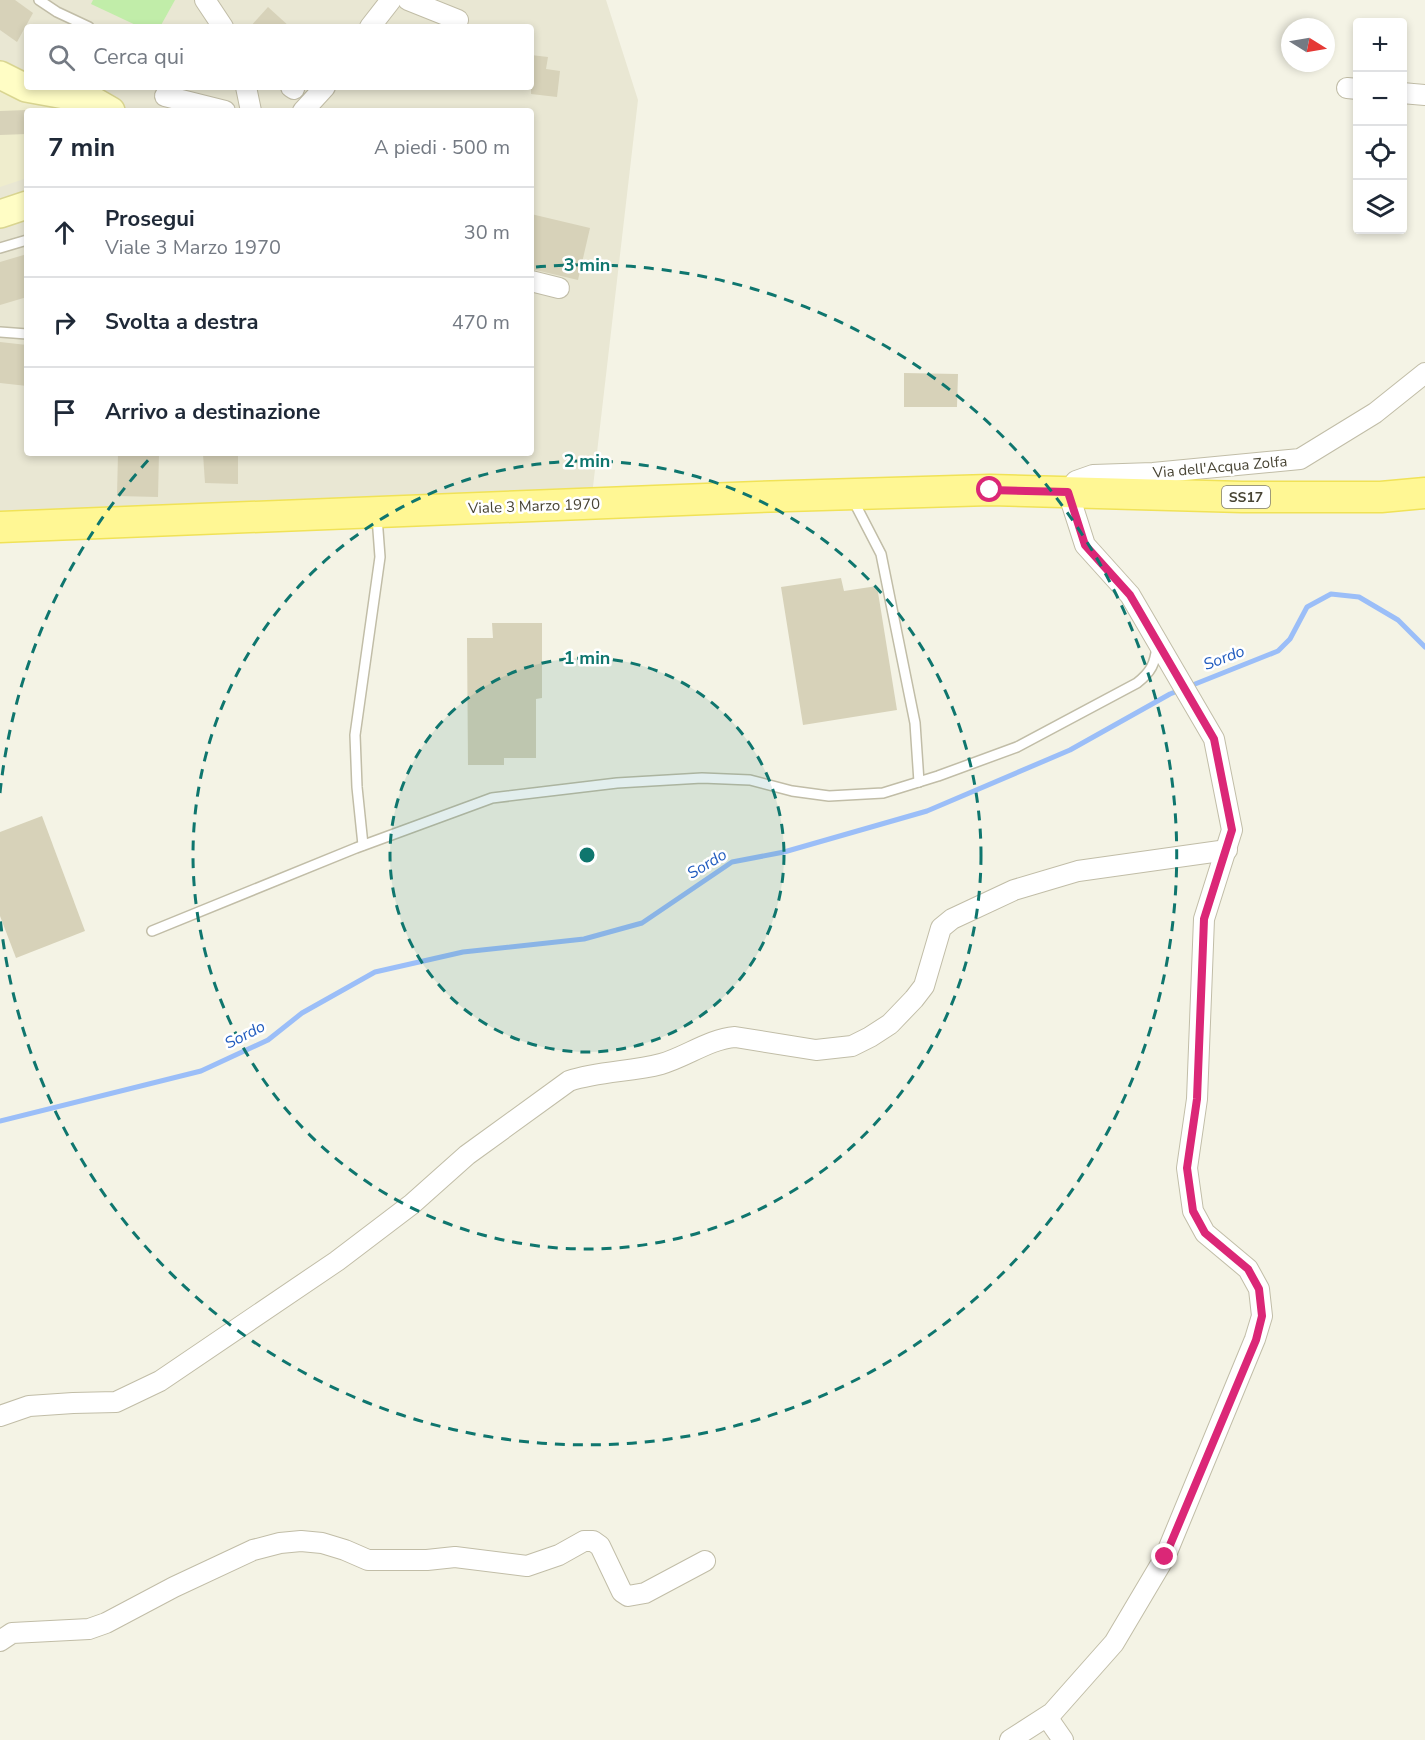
<!DOCTYPE html>
<html lang="it">
<head>
<meta charset="utf-8">
<style>
	:root { --surface:#fff; --page:#f6f6f7; --text:#1f2937; --muted:#747a83; --line:#e0e1e3 }
	body { margin:0; font-family:"Nunito Sans",sans-serif; background:var(--page); color:var(--text) }
	.controls { position:absolute; right:18px; top:18px; display:grid; overflow:hidden; border-radius:6px; box-shadow:0 3px 9px #0003 }
	.controls button { width:54px; height:54px; display:grid; place-items:center; padding:0; border:0; border-bottom:2px solid var(--line); background:var(--surface); color:var(--text); font:30px sans-serif }
	.compass { position:absolute; left:1281px; top:18px; width:54px; height:54px; border-radius:50%; background:var(--surface); box-shadow:0 3px 9px #0003; rotate:101deg }
	.stop { position:absolute; width:18px; height:18px; margin:-14px; border:4px solid #db2777; border-radius:50%; background:#fff }
	.stop.end { background:#db2777; border-color:#fff; box-shadow:0 2px 6px #0008 }
	.list { margin:0; padding:0; list-style:none }
	h2 { display:flex; justify-content:space-between; align-items:center; height:78px; margin:0; padding:0 24px; font-size:26px }
	h2 small { font-size:20px; font-weight:400; color:var(--muted) }
	.list li { display:grid; grid-template-columns:39px 1fr auto; gap:18px; align-items:center; box-sizing:border-box; height:90px; padding:0 24px; border-top:2px solid var(--line) }
	.list b { display:block; font-size:22px; white-space:nowrap }
	.list p { margin:0; font-size:20px; white-space:nowrap; color:var(--muted) }
	.list em { font-size:20px; font-style:normal; color:var(--muted) }
	.icon { flex:none; width:33px; height:33px; fill:none; stroke:currentColor; stroke-width:2; stroke-linecap:round; stroke-linejoin:round }
	.map { position:relative; flex:none; width:1425px; height:1740px; overflow:hidden }
	.search { position:absolute; background:var(--surface); box-shadow:0 3px 9px #0003; left:24px; top:24px; width:510px; height:66px; display:flex; align-items:center; gap:15px; box-sizing:border-box; padding:0 21px; border-radius:6px; color:var(--muted); font-size:22px }
	.panel { position:absolute; background:var(--surface); box-shadow:0 3px 9px #0003; left:24px; top:108px; width:510px; height:348px; border-radius:6px }
	.map>svg:first-child { display:block }
	.residential { fill:#e9e7d3; fill-rule:evenodd }
	.education { fill:#efedcd }
	.green { fill:#c1eda9 }
	.lines { fill:none; stroke-linecap:round; stroke-linejoin:round }
	.stream { stroke:#9bbef8; stroke-width:5 }
	.building { fill:#d7d2b9 }
	.lane-casing { stroke:#c1bda7; stroke-width:12 }
	.street-casing { stroke:#c1bda7; stroke-width:22 }
	.secondary-casing { stroke:#d9d590; stroke-width:30 }
	.primary-casing { stroke:#f0e257; stroke-width:33 }
	.lane { stroke:#fff; stroke-width:9 }
	.street { stroke:#fff; stroke-width:20 }
	.secondary { stroke:#fffdc5; stroke-width:27 }
	.primary { stroke:#fff794; stroke-width:30 }
	.route { stroke:#db2777; stroke-width:8 }
	.ring { fill:none; stroke:#0f766e; stroke-width:3; stroke-dasharray:10 8 }
	.labels { text-anchor:middle; dominant-baseline:central; stroke-width:5; stroke-linejoin:round; paint-order:stroke }
	.shield { fill:#fff; stroke:#7f7c71; stroke-width:1.5 }
	.shield-label { font-size:14px; font-weight:bold; fill:#484434 }
	.street-label { font-size:15px; fill:#484434; stroke:#fff }
	.water-label { font-size:16px; font-style:italic; fill:#215cbf; stroke:#fff }
	.centre { fill:#0f766e; stroke:#fff; stroke-width:3 }
	.ring-label { font-size:18px; text-anchor:middle; font-weight:bold; fill:#0f766e; stroke:#fff; stroke-width:5; stroke-linejoin:round; paint-order:stroke }
</style>
</head>
<body>
<div class="map">
<svg width="1425" height="1740" viewBox="0 0 1425 1740">
	<rect width="100%" height="100%" fill="#f4f3e5"/>
	<path class="residential" d="M0 0H606L638 100 591 504 0 527ZM27 27H531V87H27ZM27 111H531V453H27Z"/>
	<path class="education" d="M0 89 83 111H27V178L0 187Z"/>
	<path class="green" d="M93 0H175L160 27H140L91 4Z"/>
	<g class="lines">
		<path class="stream" d="M0 1121 201 1071 268 1040 302 1013 375 972 463 952 584 939 642 923 732 862 784 852 927 811 1070 750 1170 694 1278 651 1290 639 1307 607 1331 594 1359 597 1398 620 1425 647"/>
	</g>
	<g class="building">
		<path d="M0 0H15L33 13 17 42 0 30Z"/>
		<path d="M268 7 290 27H250Z"/>
		<path d="M531 55 548 57 546 69 560 71 557 97 531 94Z"/>
		<path d="M27 110V134L0 135V111Z"/>
		<path d="M531 214 590 228 578 280 531 269Z"/>
		<path d="M27 254V297L0 305V262Z"/>
		<path d="M0 342 27 345V386L0 383Z"/>
		<path d="M904 373 958 374 957 407H904Z"/>
		<path d="M118 453H159L158 497 117 496Z"/>
		<path d="M203 454H238V484L205 483Z"/>
		<path d="M841 578 844 591 877 586 897 710 803 725 781 587Z"/>
		<path d="M492 623H542V698L536 699V758H504V765H468L467 638H493Z"/>
		<path d="M42 816 85 931 16 958 0 916V832Z"/>
	</g>
	<g class="lines">
		<defs>
			<g id="lane">
				<path d="M39 0 57 12 89 27"/>
				<path d="M0 248 27 240"/>
				<path d="M0 332 27 334"/>
				<path d="M852 498 881 554 915 723 919 782"/>
				<path d="M363 845 357 787 355 735 380 557 377 517"/>
				<path d="M152 931 356 848 492 798 617 783 702 778 750 780 792 791 829 796 883 793 938 776 1017 747 1137 683C1151 672 1155 664 1157 646"/>
			</g>
			<g id="street">
				<path d="M205 0 223 27"/>
				<path d="M408 0 458 20"/>
				<path d="M370 27 391 0"/>
				<path d="M246 87 251 111"/>
				<path d="M291 87 294 89"/>
				<path d="M1347 88 1358 89"/>
				<path d="M1402 93 1425 95"/>
				<path d="M165 96 225 111"/>
				<path d="M303 111 325 87"/>
				<path d="M531 281 559 288"/>
				<path d="M0 1416 29 1406 73 1403 116 1402 160 1381 337 1261 412 1204 467 1155 569 1081C599 1071 631 1072 661 1064 686 1057 709 1039 735 1037L816 1050 852 1046 870 1037 890 1024 914 999 924 986 941 928 952 919 1014 890 1078 871 1227 850"/>
				<path d="M0 1641 12 1633 89 1629 106 1623 174 1587 253 1550 280 1543 301 1541 322 1543 345 1550 368 1560H427L455 1557 527 1566 559 1555 584 1541H593L600 1546 622 1592 628 1596 645 1593 705 1561"/>
				<path d="M1047 1717 1063 1740"/>
				<path d="M1010 1740 1052 1713 1114 1643 1165 1557 1255 1339 1262 1316 1259 1289 1248 1269 1205 1233 1193 1211 1187 1168 1197 1099 1204 919 1232 830 1214 739 1130 595 1085 545 1068 492 1076 481 1093 475 1153 473 1300 459 1375 413 1425 373"/>
			</g>
			<g id="secondary">
				<path d="M0 75 26 88 92 100 111 111"/>
				<path d="M0 214 27 205"/>
			</g>
			<path id="primary" d="M0 527 757 497 990 490 1242 497H1381L1425 493"/>
		</defs>
		<use href="#lane" class="lane-casing"/>
		<use href="#street" class="street-casing"/>
		<use href="#secondary" class="secondary-casing"/>
		<use href="#primary" class="primary-casing"/>
		<use href="#lane" class="lane"/>
		<use href="#street" class="street"/>
		<use href="#secondary" class="secondary"/>
		<use href="#primary" class="primary"/>
	</g>
	<g class="lines">
		<path class="route" d="M990 490 1068 492 1085 545 1130 595 1214 739 1232 830 1204 919 1197 1099 1187 1168 1193 1211 1205 1233 1248 1269 1259 1289 1262 1316 1256 1340 1165 1557"/>
	</g>
	<circle cx="587" cy="855" r="197" fill="#0f766e" fill-opacity=".12"/>
	<g class="ring">
		<circle cx="587" cy="855" r="197"/>
		<circle cx="587" cy="855" r="394"/>
		<path d="M0 793A590 590 0 0 1 152 456M536 267A590 590 0 1 1 0 917"/>
	</g>
	<g class="labels">
		<rect class="shield" x="1222" y="486" width="48" height="22" rx="4.5"/>
		<g class="shield-label">
			<text x="1246" y="497">SS17</text>
		</g>
		<g class="street-label">
			<text transform="translate(1220 467) rotate(-5)">Via dell'Acqua Zolfa</text>
			<text transform="translate(534 506) rotate(-2)">Viale 3 Marzo 1970</text>
		</g>
		<g class="water-label">
			<text transform="translate(1224 658) rotate(-21)">Sordo</text>
			<text transform="translate(707 864) rotate(-31)">Sordo</text>
			<text transform="translate(245 1035) rotate(-27)">Sordo</text>
		</g>
	</g>
	<circle cx="587" cy="855" r="9" class="centre"/>
	<g class="ring-label">
		<text x="587" y="271">3 min</text>
		<text x="587" y="467">2 min</text>
		<text x="587" y="664">1 min</text>
	</g>
</svg>
<div class="controls">
<button>+</button>
<button>−</button>
<button><svg class="icon" aria-label="locate" viewBox="0 0 24 24"><circle cx="12" cy="12" r="6"/><path d="M12 2v4M12 18v4M2 12h4M18 12h4"/></svg></button>
<button><svg class="icon" aria-label="layers" viewBox="0 0 24 24"><path d="M12 4l9 5-9 5-9-5zM3 14l9 5 9-5"/></svg></button>
</div>
<svg class="compass" viewBox="-18 -18 36 36"><path d="M0-13l5 13h-10z" fill="#e53935"/><path d="M0 13l5-13h-10z" fill="#747a83"/></svg>
<div class="stop" style="left:990px;top:490px"></div>
<div class="stop end" style="left:1165px;top:1557px"></div>
<div class="search"><svg class="icon" aria-label="search" viewBox="0 0 24 24"><circle cx="10" cy="10" r="6"/><path d="M15 15l6 6"/></svg>Cerca qui</div>
<section class="panel">
<h2>7 min<small>A piedi · 500 m</small></h2>
<ul class="list">
<li><svg class="icon" aria-label="ahead" viewBox="0 0 24 24"><path d="M12 20V5M6 11l6-6 6 6"/></svg><div><b>Prosegui</b><p>Viale 3 Marzo 1970</p></div><em>30 m</em></li>
<li><svg class="icon" aria-label="right" viewBox="0 0 24 24"><path d="M7 20v-9h11M14 6l5 5-5 5"/></svg><div><b>Svolta a destra</b></div><em>470 m</em></li>
<li><svg class="icon" aria-label="arrive" viewBox="0 0 24 24"><path d="M6 21V4h12l-3 4 3 4H6"/></svg><div><b>Arrivo a destinazione</b></div></li>
</ul>
</section>
</div>
</body>
</html>
